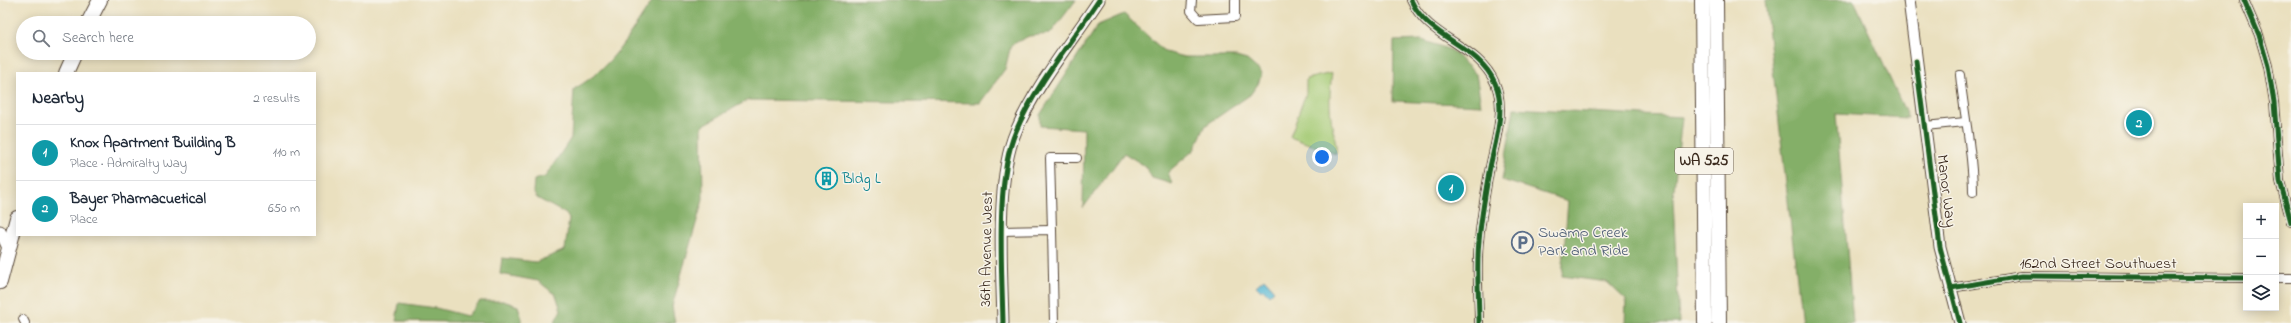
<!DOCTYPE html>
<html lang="en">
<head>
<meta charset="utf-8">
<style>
	:root { --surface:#fff; --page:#f2f2f3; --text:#1f2937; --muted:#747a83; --line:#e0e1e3; --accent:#2563eb }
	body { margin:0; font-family:"Indie Flower",sans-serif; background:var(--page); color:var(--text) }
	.controls { position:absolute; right:12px; bottom:12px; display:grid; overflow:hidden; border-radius:0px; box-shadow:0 2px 10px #0003 }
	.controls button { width:36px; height:36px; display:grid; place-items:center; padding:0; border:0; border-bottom:1px solid var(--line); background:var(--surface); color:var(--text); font:20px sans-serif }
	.you { position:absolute; left:1322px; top:157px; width:14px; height:14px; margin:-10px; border:3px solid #fff; border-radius:50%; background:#1a73e8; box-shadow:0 0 0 6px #1a73e833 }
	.badge { display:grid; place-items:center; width:26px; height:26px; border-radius:50%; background:var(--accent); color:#fff; font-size:13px; font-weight:700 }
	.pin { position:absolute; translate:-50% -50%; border:2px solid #fff; box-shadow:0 1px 4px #0006 }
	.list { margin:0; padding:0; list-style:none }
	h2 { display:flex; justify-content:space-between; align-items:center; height:52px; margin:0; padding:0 16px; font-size:17px }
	h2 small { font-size:13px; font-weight:400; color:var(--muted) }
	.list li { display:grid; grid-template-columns:26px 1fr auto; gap:12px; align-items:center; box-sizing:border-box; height:56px; padding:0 16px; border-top:1px solid var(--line) }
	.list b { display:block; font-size:15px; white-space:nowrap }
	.list p { margin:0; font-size:13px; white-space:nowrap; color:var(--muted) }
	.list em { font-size:13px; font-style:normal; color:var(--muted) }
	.icon { flex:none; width:22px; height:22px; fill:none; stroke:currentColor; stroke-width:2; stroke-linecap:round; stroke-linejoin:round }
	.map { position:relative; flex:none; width:2291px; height:323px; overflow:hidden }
	.search { position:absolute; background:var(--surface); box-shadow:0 2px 10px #0003; left:16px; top:16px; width:300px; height:44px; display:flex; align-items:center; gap:10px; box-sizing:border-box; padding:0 14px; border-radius:22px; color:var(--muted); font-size:15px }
	.panel { position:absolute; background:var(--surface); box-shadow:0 2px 10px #0003; left:16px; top:72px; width:300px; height:164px; border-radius:0px }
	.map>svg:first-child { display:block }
	.green { fill:#a5cb76; stroke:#707a4a }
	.forest { fill:#84af67; stroke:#606c42 }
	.water { fill:#58bad6; stroke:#4a727a }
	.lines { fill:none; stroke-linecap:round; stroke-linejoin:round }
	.street-casing { stroke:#554536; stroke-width:10 }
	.secondary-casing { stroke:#554536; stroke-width:13 }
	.highway-casing { stroke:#554536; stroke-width:16 }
	.street { stroke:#fff; stroke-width:8 }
	.secondary { stroke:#fff; stroke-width:11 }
	.highway { stroke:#fff; stroke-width:14 }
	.cycleway-casing { stroke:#f7f3e8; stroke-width:8 }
	.cycleway { stroke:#1b5e20; stroke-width:5 }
	.labels { text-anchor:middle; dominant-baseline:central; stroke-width:3; stroke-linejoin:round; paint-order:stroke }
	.shield { fill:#f7f3e8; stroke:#73665b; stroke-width:1 }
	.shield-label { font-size:15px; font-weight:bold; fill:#3b2a1e }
	.culture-label { font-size:16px; fill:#0d838f; stroke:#f7f3e8; text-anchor:start }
	.street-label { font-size:16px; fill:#3b2a1e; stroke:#f7f3e8 }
	.service-label { font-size:16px; fill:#4e5e75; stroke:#f7f3e8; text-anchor:start }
</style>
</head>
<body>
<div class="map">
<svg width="2291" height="323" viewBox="0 0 2291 323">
	<rect width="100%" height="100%" fill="#f7f3e8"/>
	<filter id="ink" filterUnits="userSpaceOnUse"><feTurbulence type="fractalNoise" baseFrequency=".025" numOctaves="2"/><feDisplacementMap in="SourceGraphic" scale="8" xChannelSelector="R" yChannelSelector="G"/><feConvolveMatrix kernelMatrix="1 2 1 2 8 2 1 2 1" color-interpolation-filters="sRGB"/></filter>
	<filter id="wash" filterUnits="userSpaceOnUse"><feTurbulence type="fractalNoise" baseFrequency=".012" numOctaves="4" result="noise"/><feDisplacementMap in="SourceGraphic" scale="16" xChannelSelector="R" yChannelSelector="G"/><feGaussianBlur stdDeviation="0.9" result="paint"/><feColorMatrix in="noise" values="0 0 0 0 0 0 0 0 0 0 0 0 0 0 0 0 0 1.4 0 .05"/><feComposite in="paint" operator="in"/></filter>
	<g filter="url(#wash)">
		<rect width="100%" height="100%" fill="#eae0bf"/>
		<path class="green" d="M1332 73C1330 88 1329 102 1331 117 1332 129 1337 141 1336 154L1290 137 1306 93V79Z"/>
		<g class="forest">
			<path d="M653 0H1076L1050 34 1029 36 1011 45 1005 69 980 103 748 100 702 126 703 200 672 306 675 323H554L561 310 556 295 538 281 500 274 502 258 536 262 565 250 569 219 566 214 537 198 533 192 534 180 545 177 571 138 574 89C613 67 628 36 653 0Z"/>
			<path d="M1765 0H1854L1908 118 1836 114 1853 323H1802Z"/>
			<path d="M1124 14 1165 52 1184 57H1236L1247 60 1262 73 1258 84 1250 95 1206 125 1194 150 1168 172 1172 184 1152 178 1145 166 1124 153 1083 208 1084 129 1040 126V115L1098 25Z"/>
			<path d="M1422 40 1451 50 1476 74 1481 105 1393 101 1394 41Z"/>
			<path d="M1514 108 1682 117 1673 199 1679 323H1625L1626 300 1607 282 1562 276 1568 201 1502 180Z"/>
			<path d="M480 301H503L518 306 522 319 520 323 396 321 399 303 436 308 467 316Z"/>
		</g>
		<path class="water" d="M1264 279 1274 290 1269 295 1263 289 1261 291 1256 286Z"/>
	</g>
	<g filter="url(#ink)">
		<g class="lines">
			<defs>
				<g id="street">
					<path d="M1192 0 1191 11 1198 19 1235 17V0"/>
					<path d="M1411 0C1428 39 1478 44 1495 83 1507 110 1494 145 1489 172 1485 195 1481 218 1479 241 1476 268 1479 296 1479 323"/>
					<path d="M2244 0 2259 35 2268 66 2274 102 2280 181 2291 222"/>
					<path d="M1960 75C1964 114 1973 153 1973 192"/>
					<path d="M1925 126 1965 122"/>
					<path d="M1052 230 1050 158H1077"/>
					<path d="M1003 231 1052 230 1054 323"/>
					<path d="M2276 278H2291"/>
					<path d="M1951 288 2022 276 2246 278"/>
					<path d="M23 319 25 323"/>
				</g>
				<g id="secondary">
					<path d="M1909 0 1940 247 1960 323"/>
					<path d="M0 231 8 248"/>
					<path d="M1003 323C1002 269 995 179 1016 131 1035 86 1072 41 1099 0"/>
				</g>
				<g id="highway">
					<path d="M1702 0 1705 323"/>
					<path d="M1716 0 1719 323"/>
					<path d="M88 23 100 0"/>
					<path d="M66 73 75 53"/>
					<path d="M0 282 17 218"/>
				</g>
			</defs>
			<use href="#street" class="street-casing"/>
			<use href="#secondary" class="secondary-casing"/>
			<use href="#highway" class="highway-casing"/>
			<use href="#street" class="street"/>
			<use href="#secondary" class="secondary"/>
			<use href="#highway" class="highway"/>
			<defs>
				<g id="cycleway">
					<path d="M1411 0C1428 39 1478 44 1495 83 1507 110 1494 145 1489 172 1485 195 1481 218 1479 241 1476 268 1479 296 1479 323"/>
					<path d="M2244 0 2259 35 2268 66 2274 102 2280 181 2291 222"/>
					<path d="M1916 61 1940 247 1960 323"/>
					<path d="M1951 288 2022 276 2246 278"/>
					<path d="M1003 323C1002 269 995 179 1016 131 1035 86 1072 41 1099 0"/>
				</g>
			</defs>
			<use href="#cycleway" class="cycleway-casing"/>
			<use href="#cycleway" class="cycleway"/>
		</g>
	</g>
	<defs>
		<symbol id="building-ring" viewBox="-11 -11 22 22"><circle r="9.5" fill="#f7f3e8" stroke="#0f9aa8" stroke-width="1.5"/><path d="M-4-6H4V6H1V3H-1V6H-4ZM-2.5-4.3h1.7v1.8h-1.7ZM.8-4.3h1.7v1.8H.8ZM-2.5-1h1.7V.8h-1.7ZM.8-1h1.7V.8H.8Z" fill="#0f9aa8"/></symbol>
		<symbol id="parking-ring" viewBox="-11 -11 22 22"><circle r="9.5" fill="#f7f3e8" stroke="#5c6f8a" stroke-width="1.5"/><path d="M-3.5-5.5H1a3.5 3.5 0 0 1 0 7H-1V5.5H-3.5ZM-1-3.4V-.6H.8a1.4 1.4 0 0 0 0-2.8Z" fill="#5c6f8a"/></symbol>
	</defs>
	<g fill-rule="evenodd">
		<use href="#building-ring" x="814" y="166" width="25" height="25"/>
		<use href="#parking-ring" x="1510" y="230" width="25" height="25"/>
	</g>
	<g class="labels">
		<rect class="shield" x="1675" y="148" width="58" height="26" rx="3"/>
		<g class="shield-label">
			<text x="1704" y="161">WA 525</text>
		</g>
		<g class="culture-label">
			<text x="842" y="179">Bldg L</text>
		</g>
		<g class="street-label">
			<text transform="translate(1946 191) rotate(83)">Manor Way</text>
			<text transform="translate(987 249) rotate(-89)">36th Avenue West</text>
			<text x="2098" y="264">162nd Street Southwest</text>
		</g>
		<g class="service-label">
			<text x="1538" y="233">Swamp Creek<tspan x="1538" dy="18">Park and Ride</tspan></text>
		</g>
	</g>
</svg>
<div class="controls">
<button>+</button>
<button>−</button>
<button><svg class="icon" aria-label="layers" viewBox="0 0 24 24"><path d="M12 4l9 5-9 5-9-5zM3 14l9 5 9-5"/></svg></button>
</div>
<div class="you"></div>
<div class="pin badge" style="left:1451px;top:188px;background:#0f9aa8">1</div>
<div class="pin badge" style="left:2139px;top:123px;background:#0f9aa8">2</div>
<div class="search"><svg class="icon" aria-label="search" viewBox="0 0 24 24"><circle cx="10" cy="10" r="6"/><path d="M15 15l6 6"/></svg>Search here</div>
<section class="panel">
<h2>Nearby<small>2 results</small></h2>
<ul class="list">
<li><span class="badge" style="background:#0f9aa8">1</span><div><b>Knox Apartment Building B</b><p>Place · Admiralty Way</p></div><em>110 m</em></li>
<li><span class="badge" style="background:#0f9aa8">2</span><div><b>Bayer Pharmacuetical</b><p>Place</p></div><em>650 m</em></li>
</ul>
</section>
</div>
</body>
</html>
